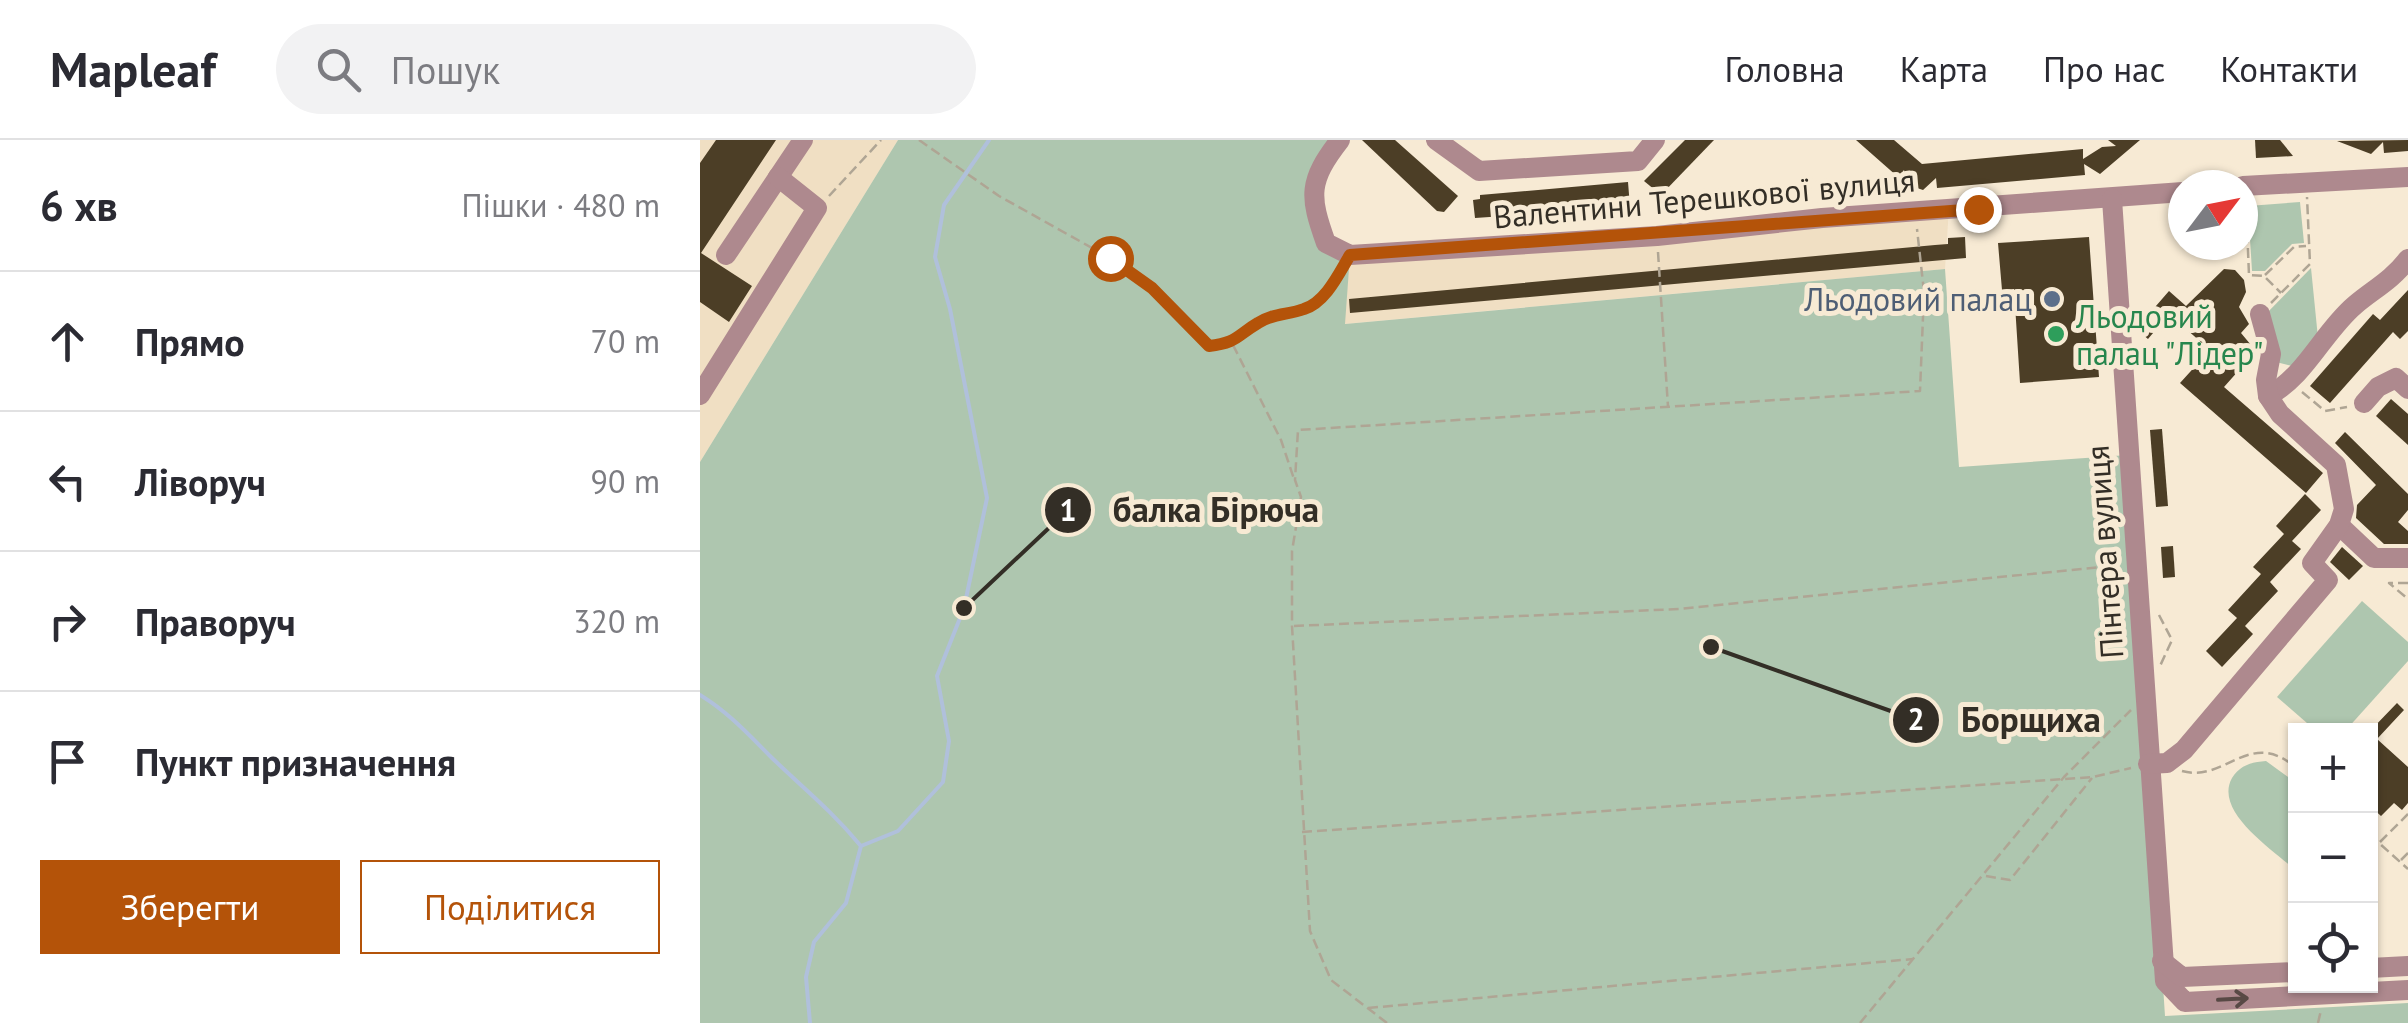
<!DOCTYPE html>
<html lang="uk">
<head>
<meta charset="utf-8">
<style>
	:root { --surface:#fff; --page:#f2f2f3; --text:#2b2b33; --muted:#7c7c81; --line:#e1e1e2; --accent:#b45309 }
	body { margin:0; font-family:"PT Sans",sans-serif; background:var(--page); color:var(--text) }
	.controls { position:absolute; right:30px; bottom:30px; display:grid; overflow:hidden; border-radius:0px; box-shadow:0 2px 8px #0004 }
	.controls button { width:90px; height:90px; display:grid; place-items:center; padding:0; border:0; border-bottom:2px solid var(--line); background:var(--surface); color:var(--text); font:50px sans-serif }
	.compass { position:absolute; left:1468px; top:30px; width:90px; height:90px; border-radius:50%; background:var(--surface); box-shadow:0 2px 8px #0004; rotate:58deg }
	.stop { position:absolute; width:30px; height:30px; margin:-22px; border:8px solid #b45309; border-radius:50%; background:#fff }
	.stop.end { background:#b45309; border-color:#fff; box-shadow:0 2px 10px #0008 }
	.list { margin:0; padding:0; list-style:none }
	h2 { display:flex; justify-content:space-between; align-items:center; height:130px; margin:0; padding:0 40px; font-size:42px }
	h2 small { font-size:32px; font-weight:400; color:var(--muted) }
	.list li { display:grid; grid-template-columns:65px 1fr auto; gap:30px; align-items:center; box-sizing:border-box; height:140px; padding:0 40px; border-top:2px solid var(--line) }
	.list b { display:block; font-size:38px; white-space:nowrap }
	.list em { font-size:32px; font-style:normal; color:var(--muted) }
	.actions { display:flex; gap:20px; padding:30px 40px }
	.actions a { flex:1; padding:22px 0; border:2px solid var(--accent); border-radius:0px; text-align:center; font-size:35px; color:var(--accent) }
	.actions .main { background:var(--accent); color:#fff }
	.icon { flex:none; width:55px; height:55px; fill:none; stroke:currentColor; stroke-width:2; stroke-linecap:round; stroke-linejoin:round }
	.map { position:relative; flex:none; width:1708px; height:883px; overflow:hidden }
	header { display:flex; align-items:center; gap:60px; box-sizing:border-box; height:140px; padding:0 50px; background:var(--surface); border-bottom:2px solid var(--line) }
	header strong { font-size:48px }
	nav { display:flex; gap:55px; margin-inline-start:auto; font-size:35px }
	.search { width:700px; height:90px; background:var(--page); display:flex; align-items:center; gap:25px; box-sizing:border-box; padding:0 35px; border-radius:55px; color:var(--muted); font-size:38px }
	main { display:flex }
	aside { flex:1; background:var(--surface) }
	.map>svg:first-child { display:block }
	.built { fill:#f0dfc3 }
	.green { fill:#aec6af }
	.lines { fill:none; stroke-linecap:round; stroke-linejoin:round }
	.stream { stroke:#b0c0db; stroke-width:4 }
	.building { fill:#4c3e26 }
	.path { stroke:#afa594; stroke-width:2.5; stroke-dasharray:10 5; stroke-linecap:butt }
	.minor { stroke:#ae898e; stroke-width:20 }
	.oneway { stroke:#584945 }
	.route { stroke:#b45309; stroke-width:12 }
	.service-dot { fill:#5c6f8a; stroke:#f7ead4; stroke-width:4 }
	.leisure-dot { fill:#2e9e5b; stroke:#f7ead4; stroke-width:4 }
	.labels { text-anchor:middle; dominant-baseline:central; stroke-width:10; stroke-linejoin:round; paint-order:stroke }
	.street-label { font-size:32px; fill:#332e26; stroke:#f7ead4 }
	.service-label { font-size:32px; fill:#4e5e75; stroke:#f7ead4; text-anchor:end }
	.leisure-label { font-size:32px; fill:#27864d; stroke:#f7ead4; text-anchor:start }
	.leader { fill:none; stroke:#332e26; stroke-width:4 }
	.callout-dot { fill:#332e26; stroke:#f7ead4; stroke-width:4 }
	.mark-label { font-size:30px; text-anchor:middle; font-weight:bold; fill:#fff }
	.callout-label { font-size:35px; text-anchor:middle; font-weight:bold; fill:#332e26; stroke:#f7ead4; stroke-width:10; stroke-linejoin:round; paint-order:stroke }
</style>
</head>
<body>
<header>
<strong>Mapleaf</strong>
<div class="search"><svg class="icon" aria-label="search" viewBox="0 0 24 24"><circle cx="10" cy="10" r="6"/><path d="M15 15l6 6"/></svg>Пошук</div>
<nav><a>Головна</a><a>Карта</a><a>Про нас</a><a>Контакти</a></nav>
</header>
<main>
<aside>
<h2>6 хв<small>Пішки · 480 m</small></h2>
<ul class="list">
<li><svg class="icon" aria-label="ahead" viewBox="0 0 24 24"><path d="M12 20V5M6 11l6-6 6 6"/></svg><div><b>Прямо</b></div><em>70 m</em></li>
<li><svg class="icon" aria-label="left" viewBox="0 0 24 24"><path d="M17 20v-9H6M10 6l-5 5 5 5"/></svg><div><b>Ліворуч</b></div><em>90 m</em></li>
<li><svg class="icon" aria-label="right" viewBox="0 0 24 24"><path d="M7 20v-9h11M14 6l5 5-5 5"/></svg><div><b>Праворуч</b></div><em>320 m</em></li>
<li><svg class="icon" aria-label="arrive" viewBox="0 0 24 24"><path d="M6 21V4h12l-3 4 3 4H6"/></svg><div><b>Пункт призначення</b></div></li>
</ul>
<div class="actions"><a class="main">Зберегти</a><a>Поділитися</a></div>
</aside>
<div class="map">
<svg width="1708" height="883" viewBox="0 0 1708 883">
	<rect width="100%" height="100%" fill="#f7ead4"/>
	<g class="built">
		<path d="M0 0H198L0 322Z"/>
		<path d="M1249 68 1245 129 644 184 650 115Z"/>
	</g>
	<g class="green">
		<path d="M198 0H640L616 38 626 103 650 115 645 184 1245 129 1259 327 1428 315 1465 876 1708 863V883H0V322Z"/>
		<path d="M1600 62 1604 103 1592 104 1565 131H1552L1548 66Z"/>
		<path d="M1611 128 1618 198 1596 227 1576 222 1563 177Z"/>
		<path d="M1662 461 1708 502V521L1646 590H1615L1577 557Z"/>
		<path d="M1566 621 1595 642V730C1575 711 1513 672 1532 638 1540 625 1552 622 1566 621Z"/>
	</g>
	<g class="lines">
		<g class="stream">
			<path d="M0 555C29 573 47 593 71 617 102 647 131 670 160 705"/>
			<path d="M110 883 106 837 114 802 146 763 161 706 198 691 243 642 249 601 237 536 264 468 287 358 250 169 235 117 244 65 289 0"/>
		</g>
	</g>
	<g class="building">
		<path d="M16 0H76L1 113 52 146 29 182 0 162V23Z"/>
		<path d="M662 0H695L758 56 744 72 737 71Z"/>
		<path d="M985 0H1014L961 55 944 41Z"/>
		<path d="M1156 0H1194L1222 24 1383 9V19L1402 7 1416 6 1408 0H1440L1400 34 1384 24 1385 35 1237 48 1236 38 1223 50 1208 45 1204 30 1198 37Z"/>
		<path d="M1555 0H1580L1593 16 1556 18Z"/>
		<path d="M1708 0V11L1684 13 1683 2 1671 14 1637 1Z"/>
		<path d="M928 42 930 67 775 78 773 60 780 59V55Z"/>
		<path d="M1265 97 1266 118 650 173 649 159 1235 105 1248 104V98Z"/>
		<path d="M1389 97 1399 237 1320 243 1314 149 1302 150 1298 103Z"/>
		<path d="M1524 129 1535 130 1544 140 1546 152 1539 167 1549 184 1541 193 1556 211 1524 247 1623 333 1606 353 1480 243 1510 210 1469 174 1448 199 1436 189 1469 151 1486 166Z"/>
		<path d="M1708 150V191L1700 199 1693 192 1630 263 1610 246 1673 174 1680 180Z"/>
		<path d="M1691 259 1708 274V305L1676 276Z"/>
		<path d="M1462 289 1468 366 1456 367 1450 290Z"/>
		<path d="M1645 292 1708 354V370L1698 382 1708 391V404H1684L1656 378 1657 365 1676 345 1635 303Z"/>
		<path d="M1605 354 1621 370 1592 401 1601 409 1570 442 1578 451 1545 486 1553 494 1522 527 1506 511 1537 478 1528 470 1561 434 1553 427 1584 394 1576 386Z"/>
		<path d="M1473 406 1475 437 1463 438 1461 407Z"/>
		<path d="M1642 407 1663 426 1649 440 1630 422Z"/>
		<path d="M1697 563 1704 570 1677 599 1708 627V663L1702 670 1694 663 1681 676 1670 666V591Z"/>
	</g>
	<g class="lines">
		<g class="path">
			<path d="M219 0 299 56 410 118 452 148 509 206C548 202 546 182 579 172 589 169 600 172 609 166 624 156 632 144 641 130"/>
			<path d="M129 56 181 0"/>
			<path d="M1546 63 1549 135 1564 136 1581 153"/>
			<path d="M958 112 968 267"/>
			<path d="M1565 135 1594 107 1606 106"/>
			<path d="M1571 163 1610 124 1607 57"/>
			<path d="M533 205 581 300 594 339"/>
			<path d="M1602 252 1625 271 1647 267"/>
			<path d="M1708 443H1689L1708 459"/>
			<path d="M1459 475 1472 500 1460 526"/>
			<path d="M594 486 979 469 1401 427 1422 444"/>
			<path d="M1482 631C1526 643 1550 587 1596 628"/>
			<path d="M602 692 1393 637 1431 628"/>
			<path d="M1670 695 1708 729"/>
			<path d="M1680 702 1708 674"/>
			<path d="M1701 720 1708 713"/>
			<path d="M1286 736 1310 740 1392 638"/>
			<path d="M668 868 1213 819"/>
			<path d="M687 883 631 840 610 791 592 486V411L601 357 595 340 598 290 1220 251 1224 152 1217 89"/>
			<path d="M1160 883 1364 637 1431 570"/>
			<path d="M1618 883 1621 870"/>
		</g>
		<g class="minor">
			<path d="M640 0C608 41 609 56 626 103L650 115 957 96 1122 78 1483 52"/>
			<path d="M736 0 779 31 938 21 955 0"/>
			<path d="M1543 46 1708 37"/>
			<path d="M1412 59 1465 841 1485 862 1708 850"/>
			<path d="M26 115 103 0"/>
			<path d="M0 255 117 68 78 37"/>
			<path d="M1568 256C1606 236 1623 192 1655 165 1675 148 1690 142 1708 119"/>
			<path d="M1664 263 1678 247 1696 238 1708 249"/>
			<path d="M1639 385 1674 418H1708"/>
			<path d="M1448 624 1467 623 1484 610 1628 440 1612 423 1639 385 1644 369 1636 325 1580 274 1568 256 1566 240 1571 214 1560 174"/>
			<path d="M1462 821 1482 837 1596 832"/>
			<path d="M1670 828 1708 826"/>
		</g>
	</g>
	<defs><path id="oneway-shaft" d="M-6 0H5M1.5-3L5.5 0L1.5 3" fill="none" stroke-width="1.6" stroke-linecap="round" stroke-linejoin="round" transform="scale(2.5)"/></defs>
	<use class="oneway" href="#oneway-shaft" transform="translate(1533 859) rotate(-3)"/>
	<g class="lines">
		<path class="route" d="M410 118 452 148 509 206C537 203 536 196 558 183 573 173 588 175 604 169 626 162 639 133 650 115L1278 69"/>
	</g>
	<circle class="service-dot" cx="1352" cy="159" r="10"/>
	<circle class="leisure-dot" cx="1356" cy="194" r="10"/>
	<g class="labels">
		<g class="street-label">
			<text transform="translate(1004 58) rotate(-5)">Валентини Терешкової вулиця</text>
			<text transform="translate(1404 412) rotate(-94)">Пінтера вулиця</text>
		</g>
		<g class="service-label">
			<text x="1332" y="159">Льодовий палац</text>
		</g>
		<g class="leisure-label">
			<text x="1376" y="176">Льодовий<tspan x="1376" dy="37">палац "Лідер"</tspan></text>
		</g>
	</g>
	<path class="leader" d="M264 468L368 370M1011 507L1216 580"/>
	<g class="callout-dot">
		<circle cx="264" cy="468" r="10"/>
		<circle cx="1011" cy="507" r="10"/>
		<circle cx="368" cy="370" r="25"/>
		<circle cx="1216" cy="580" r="25"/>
	</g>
	<g class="mark-label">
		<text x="368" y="381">1</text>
		<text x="1216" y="590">2</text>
	</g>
	<g class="callout-label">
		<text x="516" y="382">балка Бірюча</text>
		<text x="1331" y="592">Борщиха</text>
	</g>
</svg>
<div class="controls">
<button>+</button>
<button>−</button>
<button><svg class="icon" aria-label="locate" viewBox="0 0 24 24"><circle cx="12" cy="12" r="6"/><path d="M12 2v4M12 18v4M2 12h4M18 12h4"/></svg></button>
</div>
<svg class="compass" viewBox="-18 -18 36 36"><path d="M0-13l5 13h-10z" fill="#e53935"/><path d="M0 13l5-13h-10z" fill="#7c7c81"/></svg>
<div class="stop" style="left:410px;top:118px"></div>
<div class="stop end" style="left:1278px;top:69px"></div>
</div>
</main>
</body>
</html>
